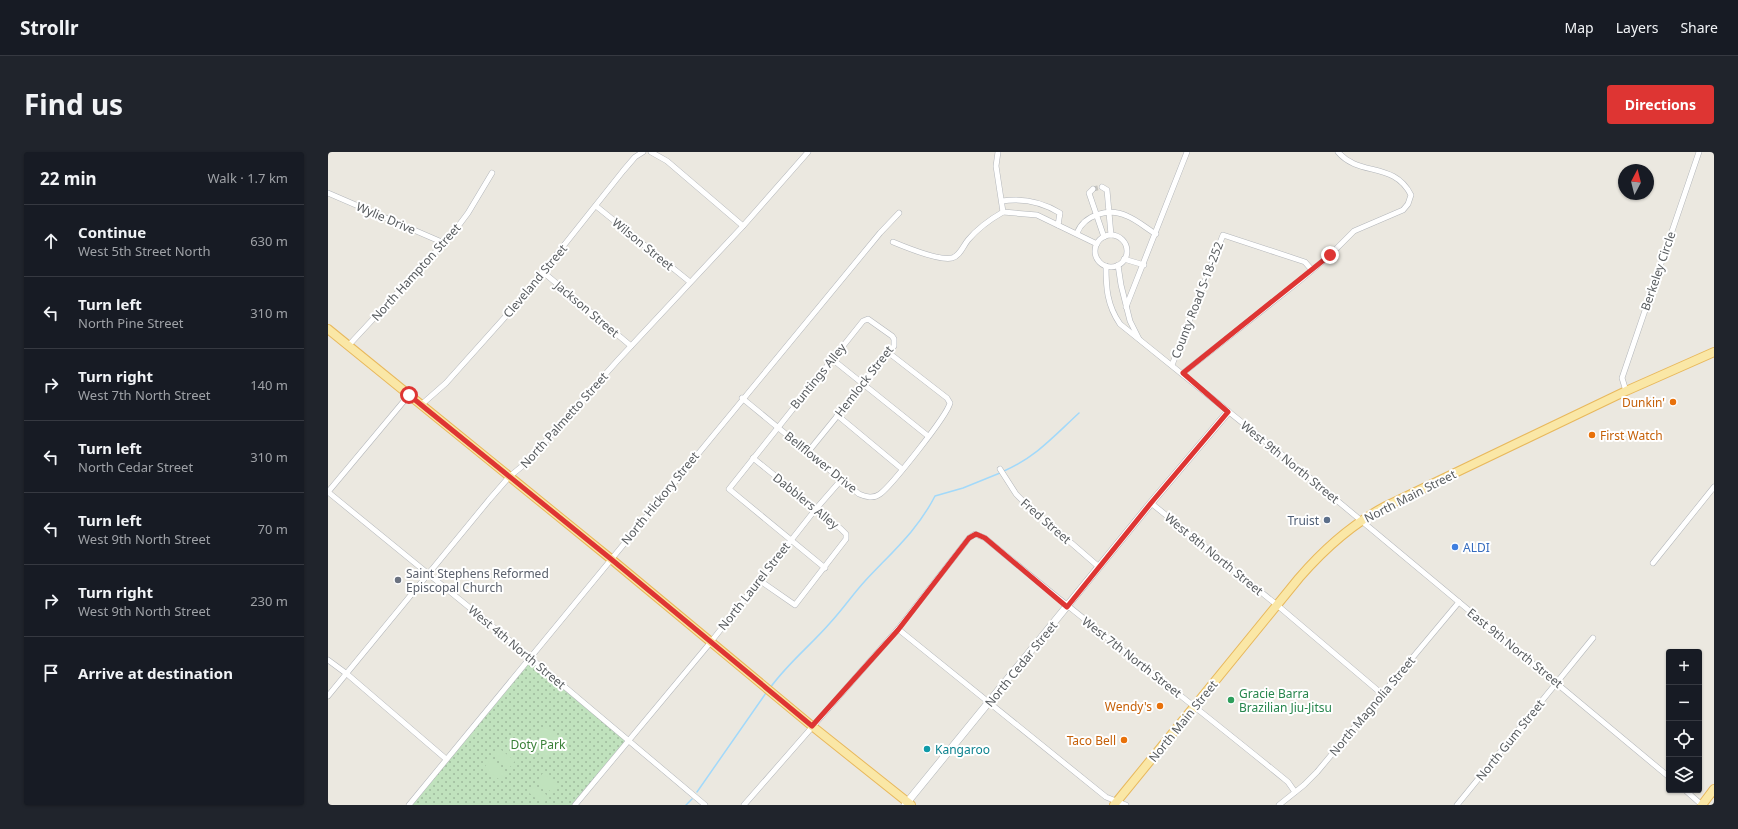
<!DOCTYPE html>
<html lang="en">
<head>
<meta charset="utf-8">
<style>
	:root { --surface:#171b24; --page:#20242c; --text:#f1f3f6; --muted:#9ea1a6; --line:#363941; --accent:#de3533 }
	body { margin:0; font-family:"Noto Sans",sans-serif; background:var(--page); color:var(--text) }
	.controls { position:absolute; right:12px; bottom:12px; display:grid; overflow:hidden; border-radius:4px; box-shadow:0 1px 3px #0004 }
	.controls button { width:36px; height:36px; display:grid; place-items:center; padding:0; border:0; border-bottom:1px solid var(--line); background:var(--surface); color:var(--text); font:20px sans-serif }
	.compass { position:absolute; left:1290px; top:12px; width:36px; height:36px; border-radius:50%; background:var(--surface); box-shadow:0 1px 3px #0004; rotate:7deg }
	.stop { position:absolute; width:12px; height:12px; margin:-9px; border:3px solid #de3533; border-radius:50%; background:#fff }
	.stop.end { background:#de3533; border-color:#fff; box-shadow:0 1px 4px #0008 }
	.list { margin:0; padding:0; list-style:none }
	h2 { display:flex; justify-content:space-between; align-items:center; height:52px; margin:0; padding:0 16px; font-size:17px }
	h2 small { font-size:13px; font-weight:400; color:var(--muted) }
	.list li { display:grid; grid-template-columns:26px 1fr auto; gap:12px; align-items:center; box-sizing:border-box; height:72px; padding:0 16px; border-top:1px solid var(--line) }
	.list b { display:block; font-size:15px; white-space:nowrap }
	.list p { margin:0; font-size:13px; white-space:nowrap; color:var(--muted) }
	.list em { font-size:13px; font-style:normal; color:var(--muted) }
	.icon { flex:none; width:22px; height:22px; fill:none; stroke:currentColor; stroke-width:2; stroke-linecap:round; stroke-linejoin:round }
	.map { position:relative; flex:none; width:1386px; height:653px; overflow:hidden; border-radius:4px }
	header { display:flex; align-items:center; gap:24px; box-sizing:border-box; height:56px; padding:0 20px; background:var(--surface); border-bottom:1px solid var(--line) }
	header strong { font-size:19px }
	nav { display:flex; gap:22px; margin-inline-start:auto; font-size:14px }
	.intro { display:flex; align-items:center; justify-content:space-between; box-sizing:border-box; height:96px; padding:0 24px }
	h1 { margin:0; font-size:28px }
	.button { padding:10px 18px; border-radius:4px; background:var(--accent); color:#fff; font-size:14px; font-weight:700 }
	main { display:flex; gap:24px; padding:0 24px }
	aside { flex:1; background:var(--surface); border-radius:4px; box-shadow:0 1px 3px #0004 }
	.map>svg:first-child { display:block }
	.grass { fill:url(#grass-dots) }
	.garden { fill:#c0e2bd }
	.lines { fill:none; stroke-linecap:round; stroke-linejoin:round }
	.stream { stroke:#a2d9fa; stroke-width:1.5 }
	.street-tunnel { stroke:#c6c5c0; stroke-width:5; stroke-dasharray:5 2.5; stroke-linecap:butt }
	.street-casing { stroke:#b3b6ba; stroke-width:6 }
	.secondary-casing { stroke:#b2b6ba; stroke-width:8 }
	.primary-casing { stroke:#e8b85c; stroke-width:10 }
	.street { stroke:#fff; stroke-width:5 }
	.secondary { stroke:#fff; stroke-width:7 }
	.primary { stroke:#fae7a6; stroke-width:8 }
	.route { stroke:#de3533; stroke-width:5 }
	.food-dot { fill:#e8710a; stroke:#fff; stroke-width:1.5 }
	.service-dot { fill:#5c6f8a; stroke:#fff; stroke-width:1.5 }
	.shop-dot { fill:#3f7fe0; stroke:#fff; stroke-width:1.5 }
	.worship-dot { fill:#6b7280; stroke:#fff; stroke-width:1.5 }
	.leisure-dot { fill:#2e9e5b; stroke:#fff; stroke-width:1.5 }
	.culture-dot { fill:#0f9aa8; stroke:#fff; stroke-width:1.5 }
	.labels { text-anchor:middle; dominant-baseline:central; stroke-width:4; stroke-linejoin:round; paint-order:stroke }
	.street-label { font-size:12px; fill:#595d60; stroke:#fff }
	.food-label { font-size:12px; fill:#c56008; stroke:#fff; text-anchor:end }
	.service-label { font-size:12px; fill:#4e5e75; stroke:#fff; text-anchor:end }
	.shop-label { font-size:12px; fill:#366cbe; stroke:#fff; text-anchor:start }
	.worship-label { font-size:12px; fill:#5b616d; stroke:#fff; text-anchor:start }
	.leisure-label { font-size:12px; fill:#27864d; stroke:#fff; text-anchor:start }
	.park-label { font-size:12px; fill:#3a8038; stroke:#fff }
	.culture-label { font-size:12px; fill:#0d838f; stroke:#fff; text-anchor:start }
</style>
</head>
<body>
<header>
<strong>Strollr</strong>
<nav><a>Map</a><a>Layers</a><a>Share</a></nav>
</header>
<div class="intro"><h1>Find us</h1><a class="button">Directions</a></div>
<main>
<aside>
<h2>22 min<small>Walk · 1.7 km</small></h2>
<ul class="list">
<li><svg class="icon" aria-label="ahead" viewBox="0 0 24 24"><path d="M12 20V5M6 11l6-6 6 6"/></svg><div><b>Continue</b><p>West 5th Street North</p></div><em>630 m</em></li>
<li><svg class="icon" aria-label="left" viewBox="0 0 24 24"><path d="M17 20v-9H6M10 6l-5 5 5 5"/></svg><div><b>Turn left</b><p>North Pine Street</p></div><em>310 m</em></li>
<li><svg class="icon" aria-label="right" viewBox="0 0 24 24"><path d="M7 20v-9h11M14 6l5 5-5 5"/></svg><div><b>Turn right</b><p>West 7th North Street</p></div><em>140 m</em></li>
<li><svg class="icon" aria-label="left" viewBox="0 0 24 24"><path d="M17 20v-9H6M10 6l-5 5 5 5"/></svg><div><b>Turn left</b><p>North Cedar Street</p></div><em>310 m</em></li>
<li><svg class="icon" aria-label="left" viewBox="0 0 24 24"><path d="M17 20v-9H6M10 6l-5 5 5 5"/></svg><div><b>Turn left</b><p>West 9th North Street</p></div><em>70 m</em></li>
<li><svg class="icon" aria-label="right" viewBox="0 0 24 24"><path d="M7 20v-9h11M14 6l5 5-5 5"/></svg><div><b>Turn right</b><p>West 9th North Street</p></div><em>230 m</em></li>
<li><svg class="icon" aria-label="arrive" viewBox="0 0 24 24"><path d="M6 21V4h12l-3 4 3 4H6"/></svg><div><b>Arrive at destination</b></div></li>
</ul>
</aside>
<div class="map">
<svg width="1386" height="653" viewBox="0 0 1386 653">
	<defs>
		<pattern id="grass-dots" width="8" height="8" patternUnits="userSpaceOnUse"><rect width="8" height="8" fill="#c0e2bd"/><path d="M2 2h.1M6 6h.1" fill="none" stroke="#9fba9d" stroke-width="1.8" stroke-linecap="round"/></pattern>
	</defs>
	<rect width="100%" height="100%" fill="#ebe8e0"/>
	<path class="grass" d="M201 506 301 588 247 653H81Z"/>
	<g class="garden">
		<path d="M217 574 232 587 226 594 211 582Z"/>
		<path d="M207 586 222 599 217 606 201 593Z"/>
		<path d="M172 597 187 609 181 616 166 604Z"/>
		<path d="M162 608 178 621 172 628 156 616Z"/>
		<path d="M215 621 230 634 225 641 209 629Z"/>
		<path d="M206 633 221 645 215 652 200 640Z"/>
	</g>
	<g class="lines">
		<g class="stream">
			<path d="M676 319C708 305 726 284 751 261"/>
			<path d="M442 536C460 511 482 494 502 471 515 457 525 442 537 429 564 400 589 379 607 344L635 336 672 321"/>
			<path d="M369 640 438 541"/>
			<path d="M358 653 364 647"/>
		</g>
		<path class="street-tunnel" d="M765 37 774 35"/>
		<defs>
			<g id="street">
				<path d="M323 0 339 9 415 74"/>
				<path d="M670 0 668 14 675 60 709 63 769 92"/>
				<path d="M774 35 779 38 783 83"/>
				<path d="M765 37 761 41 776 85"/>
				<path d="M0 41 116 91"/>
				<path d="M674 49C694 46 714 50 732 61L730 73"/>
				<path d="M268 54 362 130"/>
				<path d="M749 81C756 63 781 55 799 64 809 68 818 76 828 82"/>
				<circle cx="783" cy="99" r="16"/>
				<path d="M565 90C577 95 611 109 624 106 632 104 635 94 640 88 650 76 661 68 675 60"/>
				<path d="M796 107 816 113"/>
				<path d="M790 113 793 133 802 169 811 187"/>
				<path d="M778 114C778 136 779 153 792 172L952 301 1341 625"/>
				<path d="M215 120 303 194"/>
				<path d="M798 155 859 0"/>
				<path d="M20 194 125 81 140 61 164 21"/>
				<path d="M504 207 600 284"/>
				<path d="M844 213 895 83 977 110 983 117"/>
				<path d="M855 221 970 130 1001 104 1026 79 1075 58 1080 52 1083 43C1066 9 1031 25 1010 0"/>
				<path d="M1298 239 1294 226 1371 0"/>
				<path d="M414 246 531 342C538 345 545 347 552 342 563 334 619 264 622 251L619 246 561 201"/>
				<path d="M93 253 118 231 194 146 295 19 307 5 315 0"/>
				<path d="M509 263 574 317"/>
				<path d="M480 300 566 194V187L564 184 540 167 535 169 401 337 497 416"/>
				<path d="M425 306 513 377 518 382V387L467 453 431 428"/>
				<path d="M672 317 688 342 696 350 771 415"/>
				<path d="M0 340 180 487 377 653"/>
				<path d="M0 340 81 243"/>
				<path d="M823 351 949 453 1054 542"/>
				<path d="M1325 411 1386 335"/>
				<path d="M570 477 778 645 798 653"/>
				<path d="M0 508 19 522 118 607"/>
				<path d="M0 544 161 348 181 325 198 311 290 208 415 74 480 0"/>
				<path d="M1357 638 1374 653"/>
				<path d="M81 653 552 81 571 61"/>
				<path d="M247 653 382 491 487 358 514 327"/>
				<path d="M416 653 570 477 641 386 647 382 657 386C756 469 860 548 960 630L967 640"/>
				<path d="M951 653 976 633 989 620 1131 450"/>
				<path d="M1129 653 1265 486"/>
			</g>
			<path id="secondary" d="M577 653 823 351 900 260"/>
			<g id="primary">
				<path d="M0 177 283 407 484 574 583 653"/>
				<path d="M786 653 971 426C996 397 1024 372 1058 354L1298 239 1386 200"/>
				<path d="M1374 653 1386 637"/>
			</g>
		</defs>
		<use href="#street" class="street-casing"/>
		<use href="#secondary" class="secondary-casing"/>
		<use href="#primary" class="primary-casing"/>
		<use href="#street" class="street"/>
		<use href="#secondary" class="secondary"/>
		<use href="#primary" class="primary"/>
	</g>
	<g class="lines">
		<path class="route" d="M81 243 283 407 484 574 570 478 641 386 648 382 657 386 739 455 823 351 900 260 855 221 1002 103"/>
	</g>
	<g class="food-dot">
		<circle cx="1345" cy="250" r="4"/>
		<circle cx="1264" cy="283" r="4"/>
		<circle cx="832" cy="554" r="4"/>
		<circle cx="796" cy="588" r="4"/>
	</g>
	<circle class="service-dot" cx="999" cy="368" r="4"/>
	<circle class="shop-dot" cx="1127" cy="395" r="4"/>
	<circle class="worship-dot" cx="70" cy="428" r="4"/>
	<circle class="leisure-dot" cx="903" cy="548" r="4"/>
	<circle class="culture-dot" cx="599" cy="597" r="4"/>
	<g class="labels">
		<g class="street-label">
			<text transform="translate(58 66) rotate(23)">Wylie Drive</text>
			<text transform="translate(315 92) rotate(39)">Wilson Street</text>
			<text transform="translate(1330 119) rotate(-71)">Berkeley Circle</text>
			<text transform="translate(88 120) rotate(-48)">North Hampton Street</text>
			<text transform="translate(207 129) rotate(-50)">Cleveland Street</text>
			<text transform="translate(869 148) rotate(-69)">County Road S-18-252</text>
			<text transform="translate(259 157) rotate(40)">Jackson Street</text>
			<text transform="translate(490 224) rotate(-51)">Buntings Alley</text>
			<text transform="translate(536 229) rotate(-52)">Hemlock Street</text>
			<text transform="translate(236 268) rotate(-48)">North Palmetto Street</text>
			<text transform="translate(493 310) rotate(39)">Bellflower Drive</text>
			<text transform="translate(962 310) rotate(39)">West 9th North Street</text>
			<text transform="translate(1082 344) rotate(-27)">North Main Street</text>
			<text transform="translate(332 346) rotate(-51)">North Hickory Street</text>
			<text transform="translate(478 349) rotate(39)">Dabblers Alley</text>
			<text transform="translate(718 369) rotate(41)">Fred Street</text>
			<text transform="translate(886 402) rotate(39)">West 8th North Street</text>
			<text transform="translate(426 434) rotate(-52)">North Laurel Street</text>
			<text transform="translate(189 495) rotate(40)">West 4th North Street</text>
			<text transform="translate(1187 496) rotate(39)">East 9th North Street</text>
			<text transform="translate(804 505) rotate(38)">West 7th North Street</text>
			<text transform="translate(693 512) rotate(-51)">North Cedar Street</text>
			<text transform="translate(1044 554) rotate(-50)">North Magnolia Street</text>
			<text transform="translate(855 569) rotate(-51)">North Main Street</text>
			<text transform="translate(1182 588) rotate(-51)">North Gum Street</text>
		</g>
		<g class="food-label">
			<text x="1337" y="250">Dunkin'</text>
			<text x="1272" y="283" text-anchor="start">First Watch</text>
			<text x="824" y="554">Wendy's</text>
			<text x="788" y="588">Taco Bell</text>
		</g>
		<g class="service-label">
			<text x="991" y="368">Truist</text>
		</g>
		<g class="shop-label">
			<text x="1135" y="395">ALDI</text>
		</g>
		<g class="worship-label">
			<text x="78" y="421">Saint Stephens Reformed<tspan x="78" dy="14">Episcopal Church</tspan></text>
		</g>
		<g class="leisure-label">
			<text x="911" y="541">Gracie Barra<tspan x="911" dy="14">Brazilian Jiu-Jitsu</tspan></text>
		</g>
		<g class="park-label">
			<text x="210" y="592">Doty Park</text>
		</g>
		<g class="culture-label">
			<text x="607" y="597">Kangaroo</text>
		</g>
	</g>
</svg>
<div class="controls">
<button>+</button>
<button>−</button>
<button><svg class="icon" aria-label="locate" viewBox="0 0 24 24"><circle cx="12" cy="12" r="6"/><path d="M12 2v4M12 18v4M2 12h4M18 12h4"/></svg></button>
<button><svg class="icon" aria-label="layers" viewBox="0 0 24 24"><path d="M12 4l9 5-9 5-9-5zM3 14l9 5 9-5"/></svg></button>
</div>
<svg class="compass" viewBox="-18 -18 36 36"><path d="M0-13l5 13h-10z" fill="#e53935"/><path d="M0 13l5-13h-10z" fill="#9ea1a6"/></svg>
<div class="stop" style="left:81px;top:243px"></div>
<div class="stop end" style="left:1002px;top:103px"></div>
</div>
</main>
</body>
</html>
